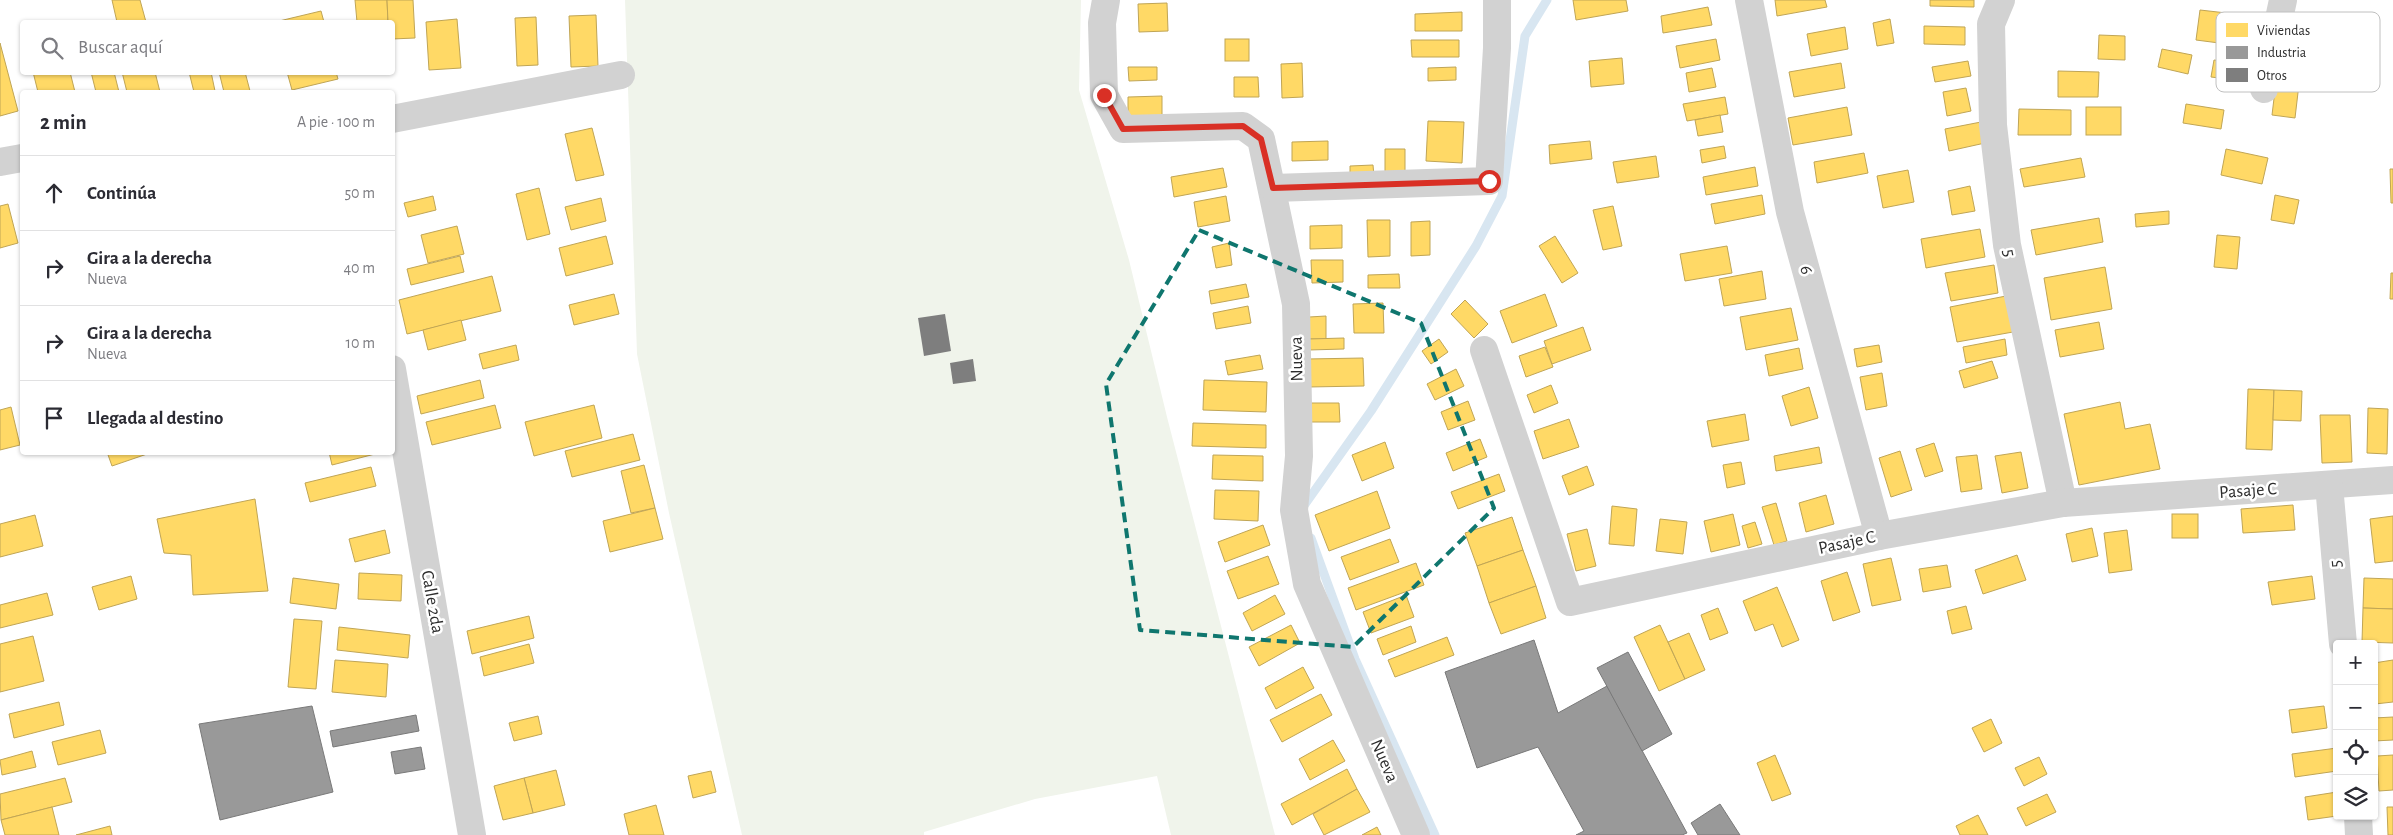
<!DOCTYPE html>
<html lang="es">
<head>
<meta charset="utf-8">
<style>
	:root { --surface:#fff; --page:#f2f2f3; --text:#2b2b33; --muted:#7c7c81; --line:#e1e1e2 }
	body { margin:0; font-family:"Alegreya Sans",sans-serif; background:var(--page); color:var(--text) }
	.controls { position:absolute; right:15px; bottom:15px; display:grid; overflow:hidden; border-radius:5px; box-shadow:0 1px 4px #0004 }
	.controls button { width:45px; height:45px; display:grid; place-items:center; padding:0; border:0; border-bottom:1px solid var(--line); background:var(--surface); color:var(--text); font:25px sans-serif }
	.stop { position:absolute; width:15px; height:15px; margin:-11px; border:4px solid #d93025; border-radius:50%; background:#fff }
	.stop.end { background:#d93025; border-color:#fff; box-shadow:0 1px 5px #0008 }
	.list { margin:0; padding:0; list-style:none }
	h2 { display:flex; justify-content:space-between; align-items:center; height:65px; margin:0; padding:0 20px; font-size:21px }
	h2 small { font-size:16px; font-weight:400; color:var(--muted) }
	.list li { display:grid; grid-template-columns:32px 1fr auto; gap:15px; align-items:center; box-sizing:border-box; height:75px; padding:0 20px; border-top:1px solid var(--line) }
	.list b { display:block; font-size:19px; white-space:nowrap }
	.list p { margin:0; font-size:16px; white-space:nowrap; color:var(--muted) }
	.list em { font-size:16px; font-style:normal; color:var(--muted) }
	.icon { flex:none; width:28px; height:28px; fill:none; stroke:currentColor; stroke-width:2; stroke-linecap:round; stroke-linejoin:round }
	.map { position:relative; flex:none; width:2393px; height:835px; overflow:hidden }
	.search { position:absolute; background:var(--surface); box-shadow:0 1px 4px #0004; left:20px; top:20px; width:375px; height:55px; display:flex; align-items:center; gap:12px; box-sizing:border-box; padding:0 18px; border-radius:5px; color:var(--muted); font-size:19px }
	.panel { position:absolute; background:var(--surface); box-shadow:0 1px 4px #0004; left:20px; top:90px; width:375px; height:365px; border-radius:5px }
	.map>svg:first-child { display:block }
	.green { fill:#f0f4eb }
	.homes { fill:#ffd966; stroke:#c0a555 }
	.industry { fill:#999; stroke:#797979 }
	.lines { fill:none; stroke-linecap:round; stroke-linejoin:round }
	.stream { stroke:#d8e6f1; stroke-width:9 }
	.building { fill:#7e7e7e }
	.minor { stroke:#d2d2d2; stroke-width:28 }
	.route { stroke:#d93025; stroke-width:6 }
	.marked { fill:none; stroke:#0f766e; stroke-width:4; stroke-dasharray:10 6; stroke-linejoin:round }
	.labels { text-anchor:middle; dominant-baseline:central; stroke-width:5; stroke-linejoin:round; paint-order:stroke }
	.street-label { font-size:18px; fill:#2d2d2d; stroke:#fff }
	.key { fill:#fff; stroke:#c0c0c0; stroke-width:1 }
	.key-label { font-size:14px; fill:#2d2d2d }
</style>
</head>
<body>
<div class="map">
<svg width="2393" height="835" viewBox="0 0 2393 835">
	<rect width="100%" height="100%" fill="#fff"/>
	<path class="green" d="M625 0H1081L1079 90 1129 260 1167 417 1275 835H1171L1157 776 1035 799 924 832V835H742L669 513 637 354Z"/>
	<g class="homes">
		<path d="M112 0H140L146 22H117Z"/>
		<path d="M355 0H387L388 22H357Z"/>
		<path d="M387 0H413L415 38 392 39V22H388Z"/>
		<path d="M1573 0H1626L1628 11 1576 20Z"/>
		<path d="M1775 0H1825L1827 7 1777 16Z"/>
		<path d="M1930 0H1974V7L1930 6Z"/>
		<path d="M1167 3 1168 31 1139 32 1138 4Z"/>
		<path d="M1708 7 1712 25 1663 33 1661 16Z"/>
		<path d="M2200 10 2253 16 2250 47 2196 40Z"/>
		<path d="M321 11 324 22H275Z"/>
		<path d="M1462 12V31H1415V14Z"/>
		<path d="M596 15 598 66 571 67 569 16Z"/>
		<path d="M536 17 538 65 517 66 515 18Z"/>
		<path d="M457 19 461 68 429 70 426 22Z"/>
		<path d="M1890 19 1894 43 1877 46 1873 23Z"/>
		<path d="M1924 26 1965 27V45L1924 44Z"/>
		<path d="M1845 27 1848 49 1811 56 1807 34Z"/>
		<path d="M2099 35 2125 36V60L2098 59Z"/>
		<rect x="1225" y="39" width="24" height="22"/>
		<path d="M1716 39 1720 60 1680 68 1676 46Z"/>
		<path d="M1411 40H1459V57H1412Z"/>
		<path d="M0 43 18 111 0 116Z"/>
		<path d="M2162 49 2192 55 2188 74 2158 67Z"/>
		<path d="M1622 58 1624 84 1591 87 1589 61Z"/>
		<path d="M2214 60 2246 64 2244 81 2211 77Z"/>
		<path d="M1968 61 1971 76 1935 82 1932 67Z"/>
		<path d="M1302 63 1303 97 1282 98 1281 64Z"/>
		<path d="M1841 63 1845 88 1794 97 1789 72Z"/>
		<path d="M1128 67H1157V80L1129 81Z"/>
		<path d="M1456 67V80L1428 81V68Z"/>
		<path d="M1712 68 1716 87 1689 92 1686 73Z"/>
		<path d="M2058 71 2099 72 2098 97H2058Z"/>
		<path d="M33 72H70L75 92H38Z"/>
		<path d="M91 72H114L119 92H96Z"/>
		<path d="M122 72H155L160 92H127Z"/>
		<path d="M189 72H211L215 91 194 92Z"/>
		<path d="M219 72H245L250 91 224 92Z"/>
		<path d="M287 72H336L338 79 292 90Z"/>
		<path d="M1234 77H1258L1259 97H1234Z"/>
		<path d="M2276 82 2299 84 2295 118 2272 115Z"/>
		<path d="M1966 88 1971 111 1947 116 1943 92Z"/>
		<path d="M1162 96V117L1128 118V97Z"/>
		<path d="M1725 97 1728 114 1687 121 1683 104Z"/>
		<path d="M2186 104 2224 110 2221 129 2183 123Z"/>
		<path d="M1847 107 1852 135 1793 145 1788 118Z"/>
		<rect x="2086" y="107" width="35" height="28"/>
		<path d="M2019 109 2071 110V135H2018Z"/>
		<path d="M1720 115 1723 132 1698 136 1695 120Z"/>
		<path d="M1428 121 1464 122 1462 163 1426 161Z"/>
		<path d="M1981 122 1985 143 1949 151 1945 129Z"/>
		<path d="M592 128 604 175 576 181 565 134Z"/>
		<path d="M1328 141V160L1292 161V142Z"/>
		<path d="M1590 141 1592 159 1550 164 1549 145Z"/>
		<path d="M1724 146 1726 158 1702 163 1700 150Z"/>
		<path d="M1385 149H1405V171L1385 172Z"/>
		<path d="M2226 149 2268 158 2262 184 2221 175Z"/>
		<path d="M1864 153 1868 173 1817 183 1814 162Z"/>
		<path d="M1656 156 1659 177 1617 183 1613 162Z"/>
		<path d="M2081 158 2085 177 2024 187 2020 169Z"/>
		<path d="M1373 165 1374 176 1350 177V166Z"/>
		<path d="M1755 167 1758 186 1706 195 1703 177Z"/>
		<path d="M1223 168 1227 187 1174 197 1171 177Z"/>
		<path d="M2390 169H2393V203H2391Z"/>
		<path d="M1908 170 1914 202 1883 208 1877 176Z"/>
		<path d="M1970 186 1975 211 1952 215 1948 191Z"/>
		<path d="M539 188 550 234 527 240 516 194Z"/>
		<path d="M1762 195 1765 214 1715 224 1711 204Z"/>
		<path d="M2275 195 2299 200 2294 224 2271 220Z"/>
		<path d="M433 196 436 210 408 217 404 203Z"/>
		<path d="M1226 196 1230 221 1198 227 1194 202Z"/>
		<path d="M601 198 606 221 571 230 565 207Z"/>
		<path d="M8 204 18 243 0 248V206Z"/>
		<path d="M1613 206 1622 246 1603 250 1593 210Z"/>
		<path d="M2169 211V224L2136 227 2135 214Z"/>
		<path d="M2099 218 2103 242 2036 255 2031 230Z"/>
		<path d="M1367 220H1390V256L1368 257Z"/>
		<path d="M1430 221V255L1411 256V222Z"/>
		<path d="M1342 225V248L1310 249V226Z"/>
		<path d="M457 226 464 254 428 263 421 235Z"/>
		<path d="M1980 229 1985 257 1926 268 1921 239Z"/>
		<path d="M2217 235 2240 237 2237 269 2214 267Z"/>
		<path d="M606 236 613 264 566 276 559 248Z"/>
		<path d="M1555 236 1578 273 1562 283 1539 246Z"/>
		<path d="M1229 243 1232 265 1216 268 1212 247Z"/>
		<path d="M1727 246 1732 273 1685 281 1680 254Z"/>
		<path d="M460 256 464 272 411 285 407 269Z"/>
		<path d="M1311 260H1343V282L1312 283Z"/>
		<path d="M1994 265 1998 293 1951 301 1945 273Z"/>
		<path d="M2105 267 2112 309 2051 320 2044 278Z"/>
		<path d="M1762 271 1766 299 1724 306 1719 279Z"/>
		<path d="M2391 273H2393V299H2390Z"/>
		<path d="M1399 274 1400 288H1368V275Z"/>
		<path d="M492 276 501 311 407 334 399 300Z"/>
		<path d="M1246 284 1249 297 1211 304 1209 291Z"/>
		<path d="M614 294 619 314 574 325 569 305Z"/>
		<path d="M1545 294 1557 326 1512 343 1500 311Z"/>
		<path d="M2006 296 2013 332 1957 342 1950 307Z"/>
		<path d="M1465 300 1488 324 1474 338 1451 314Z"/>
		<path d="M1383 303 1384 333H1354L1353 304Z"/>
		<path d="M1248 306 1251 323 1216 329 1213 313Z"/>
		<path d="M1791 308 1798 340 1746 350 1740 317Z"/>
		<path d="M1326 316V339H1309V317Z"/>
		<path d="M461 320 466 340 428 350 423 330Z"/>
		<path d="M2099 322 2104 349 2060 357 2055 330Z"/>
		<path d="M1583 327 1591 350 1552 364 1544 341Z"/>
		<path d="M1344 338V349L1309 350V339Z"/>
		<path d="M1439 339 1448 352 1431 364 1422 351Z"/>
		<path d="M2005 339 2007 355 1966 363 1963 347Z"/>
		<path d="M516 345 519 360 483 369 479 354Z"/>
		<path d="M1879 345 1882 362 1857 367 1854 349Z"/>
		<path d="M1545 347 1553 367 1526 377 1519 356Z"/>
		<path d="M1799 348 1803 369 1769 376 1765 355Z"/>
		<path d="M1260 355 1263 369 1228 375 1225 361Z"/>
		<path d="M1363 358 1364 386 1308 387 1307 359Z"/>
		<path d="M1992 361 1998 378 1964 388 1959 371Z"/>
		<path d="M1456 369 1464 386 1435 400 1427 384Z"/>
		<path d="M1882 373 1887 406 1866 410 1860 377Z"/>
		<path d="M480 380 484 398 421 414 417 396Z"/>
		<path d="M1204 380 1267 382 1266 412 1203 410Z"/>
		<path d="M1551 385 1558 403 1534 413 1527 395Z"/>
		<path d="M1809 387 1818 418 1791 426 1782 396Z"/>
		<path d="M2248 389 2274 390 2272 450 2246 449Z"/>
		<path d="M2274 390 2302 391 2301 421 2273 420Z"/>
		<path d="M1468 401 1475 420 1448 430 1441 412Z"/>
		<path d="M2120 402 2125 429 2150 424 2160 469 2079 485 2064 414Z"/>
		<path d="M1311 403H1339L1340 422H1311Z"/>
		<path d="M495 405 501 428 432 445 426 422Z"/>
		<path d="M594 405 602 438 534 456 525 422Z"/>
		<path d="M11 407 20 445 0 450V410Z"/>
		<path d="M2368 408 2388 409 2387 454 2367 453Z"/>
		<path d="M1745 414 1749 440 1712 447 1707 421Z"/>
		<path d="M2320 415H2350L2352 462 2322 463Z"/>
		<path d="M1569 419 1579 447 1543 459 1534 431Z"/>
		<path d="M1193 423 1266 425V448L1192 446Z"/>
		<path d="M633 434 640 460 572 477 565 451Z"/>
		<path d="M1480 439 1487 457 1453 471 1446 453Z"/>
		<path d="M1385 442 1394 468 1362 481 1352 455Z"/>
		<path d="M1934 443 1943 471 1925 477 1916 449Z"/>
		<path d="M1819 447 1822 463 1776 471 1774 456Z"/>
		<path d="M1900 451 1912 490 1891 497 1879 458Z"/>
		<path d="M107 452H150V453L112 466Z"/>
		<path d="M329 452H375V454L332 465Z"/>
		<path d="M2021 452 2028 488 2002 493 1995 456Z"/>
		<path d="M1213 455 1263 456V481L1212 479Z"/>
		<path d="M1977 455 1982 489 1961 492 1956 457Z"/>
		<path d="M1741 462 1745 484 1727 488 1723 465Z"/>
		<path d="M644 465 655 508 631 513 621 471Z"/>
		<path d="M1587 466 1594 485 1569 495 1562 476Z"/>
		<path d="M371 467 376 486 310 502 305 483Z"/>
		<path d="M1499 474 1505 491 1458 509 1451 492Z"/>
		<path d="M1215 490 1259 491 1258 521 1214 519Z"/>
		<path d="M1377 491 1390 528 1329 551 1315 515Z"/>
		<path d="M1826 495 1834 524 1806 532 1799 503Z"/>
		<path d="M255 499 268 591 193 595 191 555 164 553 157 519Z"/>
		<path d="M1776 503 1787 541 1774 545 1762 507Z"/>
		<path d="M2293 505 2295 530 2243 533 2241 509Z"/>
		<path d="M1612 506 1637 509 1634 546 1609 544Z"/>
		<path d="M655 508 663 539 610 552 603 521Z"/>
		<path d="M1733 514 1740 545 1711 552 1704 521Z"/>
		<rect x="2172" y="514" width="26" height="24"/>
		<path d="M35 515 43 546 0 557V524Z"/>
		<path d="M2393 516V561L2375 563 2370 519Z"/>
		<path d="M1512 517 1523 550 1477 566 1465 533Z"/>
		<path d="M1660 519 1687 522 1683 554 1656 551Z"/>
		<path d="M1755 522 1762 544 1748 548 1742 526Z"/>
		<path d="M1263 525 1270 545 1225 562 1218 542Z"/>
		<path d="M2092 528 2098 556 2072 562 2066 534Z"/>
		<path d="M1587 529 1596 566 1576 571 1567 534Z"/>
		<path d="M385 530 390 553 355 562 349 539Z"/>
		<path d="M2127 530 2132 570 2109 573 2104 533Z"/>
		<path d="M1390 539 1399 562 1350 580 1341 557Z"/>
		<path d="M1523 550 1536 586 1489 603 1477 566Z"/>
		<path d="M2017 555 2026 580 1983 594 1975 570Z"/>
		<path d="M1268 556 1279 584 1238 599 1227 571Z"/>
		<path d="M1891 558 1901 600 1872 606 1863 564Z"/>
		<path d="M1416 563 1424 585 1356 610 1348 588Z"/>
		<path d="M1947 565 1951 587 1923 592 1919 569Z"/>
		<path d="M1847 572 1860 612 1833 621 1821 581Z"/>
		<path d="M359 573 402 575 401 601 358 599Z"/>
		<path d="M131 576 137 599 99 610 92 587Z"/>
		<path d="M2312 576 2315 599 2272 605 2268 582Z"/>
		<path d="M293 578 339 584 336 609 290 603Z"/>
		<path d="M2364 578 2393 579V609L2363 608Z"/>
		<path d="M1536 586 1546 618 1501 634 1489 603Z"/>
		<path d="M1777 587 1799 640 1782 647 1773 624 1755 631 1743 601Z"/>
		<path d="M47 593 53 615 0 628V605Z"/>
		<path d="M1275 595 1285 614 1252 631 1243 613Z"/>
		<path d="M1406 595 1414 617 1371 633 1363 612Z"/>
		<path d="M1966 606 1972 629 1952 634 1947 611Z"/>
		<path d="M1718 608 1728 633 1710 640 1701 615Z"/>
		<path d="M2363 608 2393 609V643L2362 642Z"/>
		<path d="M529 616 534 638 472 654 467 631Z"/>
		<path d="M294 619 322 621 316 689 288 687Z"/>
		<path d="M1291 625 1300 643 1259 666 1249 647Z"/>
		<path d="M1660 625 1685 679 1659 691 1634 637Z"/>
		<path d="M1411 626 1416 642 1383 655 1377 639Z"/>
		<path d="M339 627 410 635 408 658 337 650Z"/>
		<path d="M1689 633 1705 670 1685 679 1668 642Z"/>
		<path d="M33 636 44 681 0 692V644Z"/>
		<path d="M1447 637 1454 655 1395 677 1388 660Z"/>
		<path d="M529 644 534 663 484 676 480 657Z"/>
		<path d="M335 660 388 664 386 697 332 692Z"/>
		<path d="M2393 660V702L2375 704 2374 663Z"/>
		<path d="M1303 667 1314 688 1276 709 1265 688Z"/>
		<path d="M1321 694 1332 715 1282 742 1270 720Z"/>
		<path d="M59 702 64 725 14 738 9 714Z"/>
		<path d="M2324 706 2327 728 2292 733 2289 710Z"/>
		<path d="M538 716 542 734 514 741 509 723Z"/>
		<path d="M2393 717V740L2374 741V718Z"/>
		<path d="M1991 719 2002 743 1984 752 1972 728Z"/>
		<path d="M100 730 106 753 58 765 52 742Z"/>
		<path d="M1333 740 1345 761 1310 780 1299 759Z"/>
		<path d="M2337 748V771L2295 777 2292 754Z"/>
		<path d="M32 751 36 767 2 775 0 760Z"/>
		<path d="M1775 755 1791 794 1772 801 1757 763Z"/>
		<path d="M2393 755V790L2379 791 2377 756Z"/>
		<path d="M2039 757 2047 774 2024 786 2015 768Z"/>
		<path d="M1347 769 1357 789 1292 825 1281 804Z"/>
		<path d="M556 770 565 805 533 813 524 778Z"/>
		<path d="M711 771 716 792 693 798 688 776Z"/>
		<path d="M65 778 72 802 1 820 0 794Z"/>
		<path d="M524 778 533 813 503 820 494 786Z"/>
		<path d="M1357 789 1370 812 1324 835 1313 814Z"/>
		<path d="M2337 792V816L2308 820 2305 797Z"/>
		<path d="M2047 794 2056 812 2026 826 2017 808Z"/>
		<path d="M656 805 664 835H629L624 814Z"/>
		<path d="M52 807 59 835H5L1 820Z"/>
		<path d="M2387 807H2393V835H2388Z"/>
		<path d="M1978 815 1988 835H1960L1956 826Z"/>
		<path d="M110 826 112 835H76Z"/>
		<path d="M1377 827 1381 835H1362Z"/>
	</g>
	<g class="industry">
		<path d="M1534 640 1558 713 1607 686 1687 833 1682 835H1576L1584 831 1538 747 1477 768 1445 672Z"/>
		<path d="M1628 652 1672 734 1642 751 1597 668Z"/>
		<path d="M312 706 333 792 220 820 199 724Z"/>
		<path d="M416 715 419 731 333 747 330 731Z"/>
		<path d="M421 747 425 769 395 774 391 752Z"/>
		<path d="M1720 804 1740 835H1698L1691 823Z"/>
	</g>
	<g class="lines">
		<g class="stream">
			<path d="M1303 507 1371 411 1476 246 1502 196 1525 36 1547 0"/>
			<path d="M1311 538 1355 659 1435 835"/>
		</g>
	</g>
	<g class="building">
		<path d="M945 314 951 351 924 356 918 318Z"/>
		<path d="M973 359 976 381 953 384 950 363Z"/>
	</g>
	<g class="lines">
		<g class="minor">
			<path d="M1106 0 1102 23 1104 95 1123 129 1243 126 1261 139 1296 304 1299 456 1294 510 1307 584 1416 835"/>
			<path d="M1749 0 1790 212 1879 536"/>
			<path d="M2001 0 1991 24 1993 125 2007 245 2063 503"/>
			<path d="M2264 89 2283 0"/>
			<path d="M392 119 621 75"/>
			<path d="M0 162 22 158"/>
			<path d="M1273 188 1489 181 1497 48V0"/>
			<path d="M1484 350 1570 602 1879 536 2063 503 2393 480"/>
			<path d="M392 369 472 835"/>
			<path d="M2329 485 2343 644"/>
			<path d="M2358 816 2359 835"/>
		</g>
	</g>
	<g class="lines">
		<path class="route" d="M1104 95 1123 129 1243 126 1261 139 1273 188 1489 181"/>
	</g>
	<path class="marked" d="M1199 230 1421 323 1494 508 1353 647 1140 630 1106 384Z"/>
	<g class="labels">
		<g class="street-label">
			<text transform="translate(2009 253) rotate(79)">5</text>
			<text transform="translate(1806 270) rotate(75)">6</text>
			<text transform="translate(1297 359) rotate(-91)">Nueva</text>
			<text transform="translate(2248 491) rotate(-4)">Pasaje C</text>
			<text transform="translate(1847 543) rotate(-12)">Pasaje C</text>
			<text transform="translate(2336 564) rotate(-95)">5</text>
			<text transform="translate(432 602) rotate(80)">Calle 2da</text>
			<text transform="translate(1384 761) rotate(67)">Nueva</text>
		</g>
	</g>
	<rect x="2216" y="12" width="164" height="80" rx="8" class="key"/>
	<rect x="2226" y="23" width="22" height="14" fill="#ffd966"/>
	<rect x="2226" y="46" width="22" height="13" fill="#999"/>
	<rect x="2226" y="68" width="22" height="14" fill="#7e7e7e"/>
	<g class="key-label">
		<text x="2257" y="35">Viviendas</text>
		<text x="2257" y="57">Industria</text>
		<text x="2257" y="80">Otros</text>
	</g>
</svg>
<div class="controls">
<button>+</button>
<button>−</button>
<button><svg class="icon" aria-label="locate" viewBox="0 0 24 24"><circle cx="12" cy="12" r="6"/><path d="M12 2v4M12 18v4M2 12h4M18 12h4"/></svg></button>
<button><svg class="icon" aria-label="layers" viewBox="0 0 24 24"><path d="M12 4l9 5-9 5-9-5zM3 14l9 5 9-5"/></svg></button>
</div>
<div class="stop" style="left:1489px;top:181px"></div>
<div class="stop end" style="left:1104px;top:95px"></div>
<div class="search"><svg class="icon" aria-label="search" viewBox="0 0 24 24"><circle cx="10" cy="10" r="6"/><path d="M15 15l6 6"/></svg>Buscar aquí</div>
<section class="panel">
<h2>2 min<small>A pie · 100 m</small></h2>
<ul class="list">
<li><svg class="icon" aria-label="ahead" viewBox="0 0 24 24"><path d="M12 20V5M6 11l6-6 6 6"/></svg><div><b>Continúa</b></div><em>50 m</em></li>
<li><svg class="icon" aria-label="right" viewBox="0 0 24 24"><path d="M7 20v-9h11M14 6l5 5-5 5"/></svg><div><b>Gira a la derecha</b><p>Nueva</p></div><em>40 m</em></li>
<li><svg class="icon" aria-label="right" viewBox="0 0 24 24"><path d="M7 20v-9h11M14 6l5 5-5 5"/></svg><div><b>Gira a la derecha</b><p>Nueva</p></div><em>10 m</em></li>
<li><svg class="icon" aria-label="arrive" viewBox="0 0 24 24"><path d="M6 21V4h12l-3 4 3 4H6"/></svg><div><b>Llegada al destino</b></div></li>
</ul>
</section>
</div>
</body>
</html>
